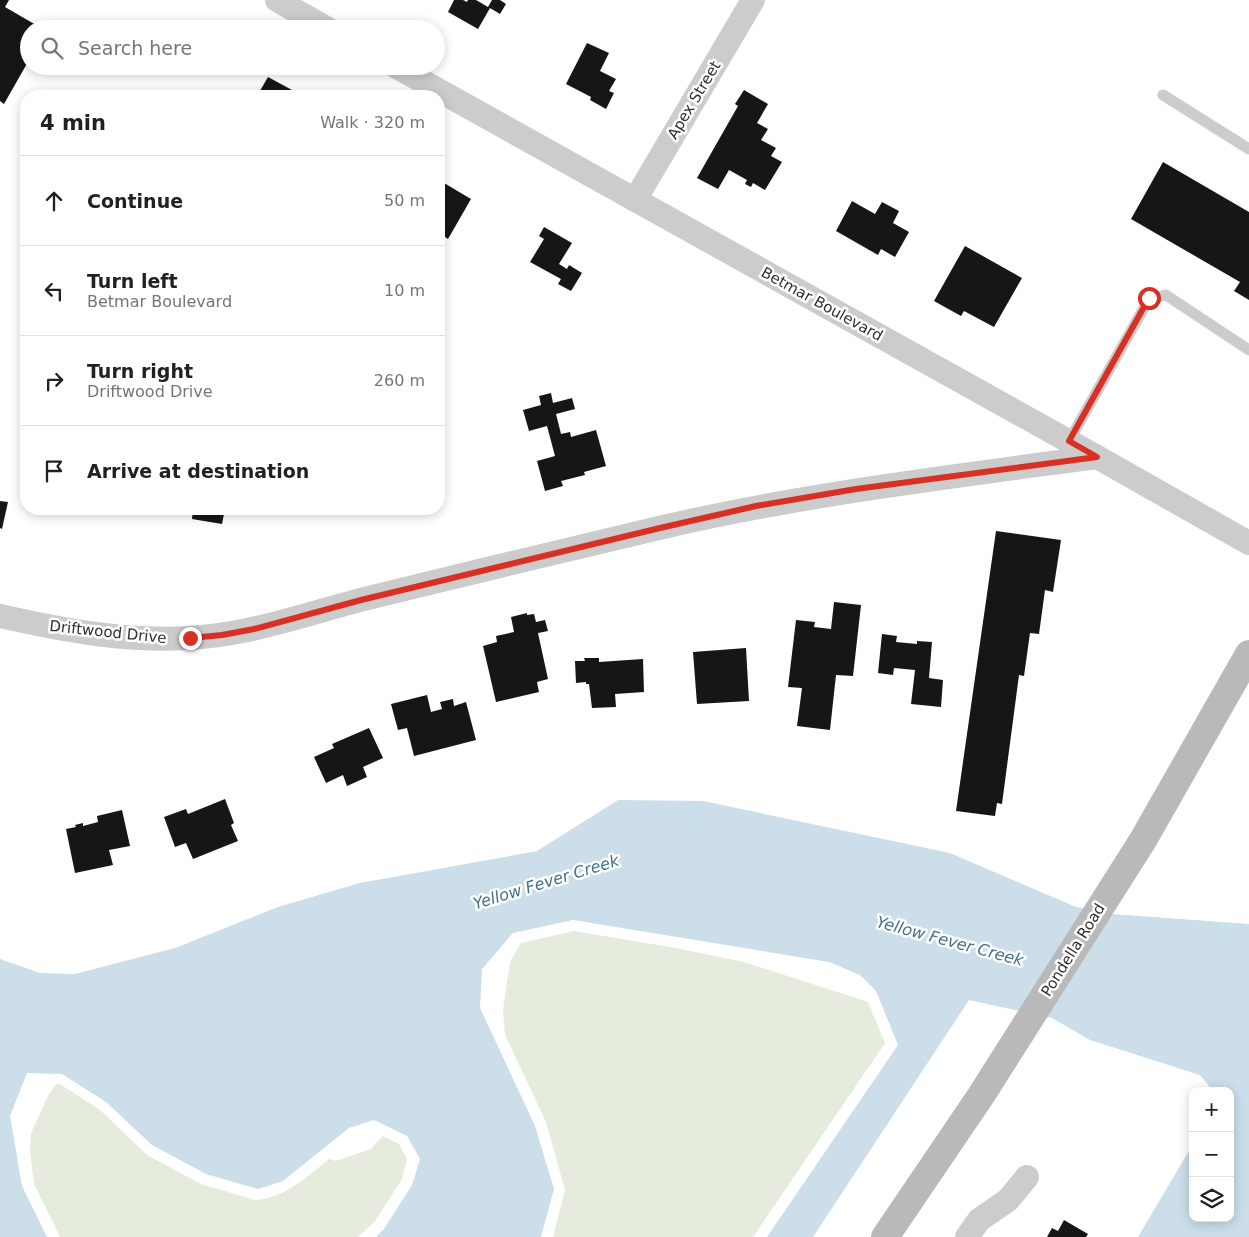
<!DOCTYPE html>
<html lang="en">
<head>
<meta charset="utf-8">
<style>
	:root { --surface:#fff; --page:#f2f2f2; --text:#202124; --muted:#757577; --line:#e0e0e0 }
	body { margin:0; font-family:"DejaVu Sans",sans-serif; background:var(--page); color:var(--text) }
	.controls { position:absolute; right:15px; bottom:15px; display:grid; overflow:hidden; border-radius:10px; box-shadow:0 2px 12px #0003 }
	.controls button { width:45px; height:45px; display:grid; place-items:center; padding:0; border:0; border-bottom:1px solid var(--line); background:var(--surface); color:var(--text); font:25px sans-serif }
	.stop { position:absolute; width:15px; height:15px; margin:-11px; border:4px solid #d93025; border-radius:50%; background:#fff }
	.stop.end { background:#d93025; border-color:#fff; box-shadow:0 1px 5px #0008 }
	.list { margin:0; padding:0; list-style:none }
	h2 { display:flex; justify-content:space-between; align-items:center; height:65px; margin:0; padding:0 20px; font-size:21px }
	h2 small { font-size:16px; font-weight:400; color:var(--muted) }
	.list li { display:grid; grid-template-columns:32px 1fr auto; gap:15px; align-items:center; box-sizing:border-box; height:90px; padding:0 20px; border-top:1px solid var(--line) }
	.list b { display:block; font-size:19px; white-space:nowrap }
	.list p { margin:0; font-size:16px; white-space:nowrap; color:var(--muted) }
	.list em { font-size:16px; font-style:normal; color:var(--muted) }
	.icon { flex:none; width:28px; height:28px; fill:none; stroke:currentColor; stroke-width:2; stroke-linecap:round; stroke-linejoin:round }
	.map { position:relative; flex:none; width:1249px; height:1237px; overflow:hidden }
	.search { position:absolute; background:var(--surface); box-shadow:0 2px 12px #0003; left:20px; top:20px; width:425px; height:55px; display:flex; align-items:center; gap:12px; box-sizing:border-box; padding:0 18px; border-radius:28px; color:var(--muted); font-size:19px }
	.panel { position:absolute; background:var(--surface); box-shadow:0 2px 12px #0003; left:20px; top:90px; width:425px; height:425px; border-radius:20px }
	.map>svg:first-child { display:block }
	.green { fill:#e5ebdd }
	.water { fill:#cbdeea }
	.building { fill:#161616 }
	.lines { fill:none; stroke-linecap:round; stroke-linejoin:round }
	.lane { stroke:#ccc; stroke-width:11 }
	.street { stroke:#ccc; stroke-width:24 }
	.secondary { stroke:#b9b9b9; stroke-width:28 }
	.route { stroke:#d93025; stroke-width:6 }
	.labels { text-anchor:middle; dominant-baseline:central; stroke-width:5; stroke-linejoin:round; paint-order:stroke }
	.street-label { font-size:15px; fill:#2f2f2f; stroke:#fff }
	.water-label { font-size:16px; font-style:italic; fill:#41718c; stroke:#fff }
</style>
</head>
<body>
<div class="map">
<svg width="1249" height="1237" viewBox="0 0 1249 1237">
	<rect width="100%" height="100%" fill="#fff"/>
	<g class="green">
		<path d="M574 931 676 948 744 962 868 1002 885 1043 753 1237H553L565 1190 546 1122 505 1035 503 1010 510 962 521 943Z"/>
		<path d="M56 1084H60L100 1110 147 1155 201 1184 255 1200C285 1198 307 1177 329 1159L336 1161 371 1149 383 1136 399 1144 407 1159 402 1179 375 1221 358 1237H60L34 1184 30 1151 31 1133 48 1096Z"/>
	</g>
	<path class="water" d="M618 800 703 801 950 853 1076 907 1112 914 1249 924V1237H1138L1193 1144V1218H1230V1091H1213L1200 1075 1090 1040 1052 1018 969 1000 813 1237H767L898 1045 876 991 860 975 829 962 573 920 513 933 482 969 480 1008 535 1126 554 1189 541 1237H376L384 1229 412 1185 420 1159 407 1136 374 1120 349 1128 283 1181 258 1189 206 1174 152 1145 106 1102 62 1074 27 1073 10 1116 22 1186 47 1237H0V959L40 973 75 974 175 948 278 907 360 883 537 851Z"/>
	<g class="building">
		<path d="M0 0H9L5 7 36 25 34 29H29V38L22 51 29 54V60L4 104 0 101Z"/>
		<path d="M454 0H463L467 2 468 0H476L488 7 492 0H500L506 4 500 14 490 8 478 29 448 12Z"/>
		<path d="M587 43 609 53 600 71 616 79 609 91 614 93 606 109 590 100 591 97 566 84Z"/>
		<path d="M268 77 292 90 288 96H257Z"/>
		<path d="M744 90 768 104 757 123 768 129 761 140 776 148 771 156 782 162 765 190 753 183 751 187 745 184 747 180 729 170 718 189 697 178 738 106 735 104Z"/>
		<path d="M1163 162 1249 212V300L1234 291 1240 282 1131 219Z"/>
		<path d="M439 180 471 199 448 239 439 233Z"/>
		<path d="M852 201 875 214 882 202 899 211 893 223 909 232 895 257 881 249 878 255 836 231Z"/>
		<path d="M544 227 572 243 559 264 567 269 569 265 582 273 571 291 558 284 561 279 530 262 544 239 539 236Z"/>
		<path d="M965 246 1022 278 994 327 964 311 961 316 934 301Z"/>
		<path d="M551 393 553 403 572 398 575 409 556 414 561 434 570 432 571 437 596 430 606 466 584 472 585 475 561 481 563 486 545 491 537 461 555 456 547 426 529 431 523 410 541 405 539 396Z"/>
		<path d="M0 501 8 502 2 529 0 528Z"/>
		<path d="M193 509H225L222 524 192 519Z"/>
		<path d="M996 531 1061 540 1053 592 1045 590 1039 634 1030 633 1024 676 1019 675 1002 804 997 803 995 816 956 811Z"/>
		<path d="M834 602 861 605 853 676 836 675 830 730 797 726 802 688 788 687 796 620 815 622 814 627 831 629Z"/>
		<path d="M527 613V615L534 614 536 622 545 620 548 631 538 633 548 679 537 682 539 692 496 702 483 646 497 642 496 636 514 632 511 617Z"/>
		<path d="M882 634 897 636 896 642 917 644V641L932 642 929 678 943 680 941 707 911 704 915 670 894 668 893 675 878 673Z"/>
		<path d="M746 648 749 701 697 704 693 652Z"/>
		<path d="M584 658H599V662L643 659 644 692 615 694 616 707 592 708 589 684H586V682L576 683 575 661H585Z"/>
		<path d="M427 695 431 712 442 709 440 702 453 699 454 706 466 702 476 740 414 756 407 728 398 730 391 704Z"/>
		<path d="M369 728 383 758 363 767 367 777 347 786 343 775 326 783 314 757 334 748 332 744Z"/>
		<path d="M225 799 234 823 231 825 238 841 193 859 186 843 175 847 164 817 186 809 188 814Z"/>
		<path d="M122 810 130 846 109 850 113 865 75 873 66 829 76 827 75 825 83 823V826L98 822 97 816Z"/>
		<path d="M1064 1220 1088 1234 1086 1237H1047L1052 1228 1058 1231Z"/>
	</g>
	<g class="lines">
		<g class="lane">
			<path d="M1163 95 1249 149"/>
			<path d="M1069 441 1149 299 1166 295 1249 350"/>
		</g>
		<g class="street">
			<path d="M277 0 328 29"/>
			<path d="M395 66 1097 457 1249 543"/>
			<path d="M635 200 753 0"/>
			<path d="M0 616C62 630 126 642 189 638 249 635 306 614 364 599 462 575 561 551 659 528 804 494 950 477 1097 457"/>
			<path d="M967 1237 979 1220 1008 1200 1027 1177"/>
		</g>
		<path class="secondary" d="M885 1237 982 1094 1143 840 1249 654"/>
	</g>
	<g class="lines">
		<path class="route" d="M190 638 222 635 254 629 361 600 660 528 756 506 856 489 1097 457 1069 441 1149 298"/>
	</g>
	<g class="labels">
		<g class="street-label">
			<text transform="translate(694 100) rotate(-59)">Apex Street</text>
			<text transform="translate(822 304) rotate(29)">Betmar Boulevard</text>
			<text transform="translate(108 632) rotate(6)">Driftwood Drive</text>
			<text transform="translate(1073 950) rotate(-58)">Pondella Road</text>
		</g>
		<g class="water-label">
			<text transform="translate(546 882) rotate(-17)">Yellow Fever Creek</text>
			<text transform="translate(950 941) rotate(15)">Yellow Fever Creek</text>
		</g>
	</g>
</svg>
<div class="controls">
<button>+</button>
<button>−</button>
<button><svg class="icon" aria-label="layers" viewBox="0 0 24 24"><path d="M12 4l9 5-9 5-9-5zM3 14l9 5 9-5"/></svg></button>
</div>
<div class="stop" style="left:1149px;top:298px"></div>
<div class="stop end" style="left:190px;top:638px"></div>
<div class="search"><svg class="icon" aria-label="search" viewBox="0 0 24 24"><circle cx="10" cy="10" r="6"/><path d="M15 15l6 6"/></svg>Search here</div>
<section class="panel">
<h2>4 min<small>Walk · 320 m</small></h2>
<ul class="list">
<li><svg class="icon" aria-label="ahead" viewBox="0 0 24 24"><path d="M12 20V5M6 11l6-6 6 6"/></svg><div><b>Continue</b></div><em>50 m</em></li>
<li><svg class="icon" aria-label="left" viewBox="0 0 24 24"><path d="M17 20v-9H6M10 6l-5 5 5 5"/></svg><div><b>Turn left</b><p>Betmar Boulevard</p></div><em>10 m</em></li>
<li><svg class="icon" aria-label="right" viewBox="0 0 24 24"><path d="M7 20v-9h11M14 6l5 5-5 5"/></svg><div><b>Turn right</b><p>Driftwood Drive</p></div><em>260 m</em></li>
<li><svg class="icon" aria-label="arrive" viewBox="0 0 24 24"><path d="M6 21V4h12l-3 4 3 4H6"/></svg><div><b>Arrive at destination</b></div></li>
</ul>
</section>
</div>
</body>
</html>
